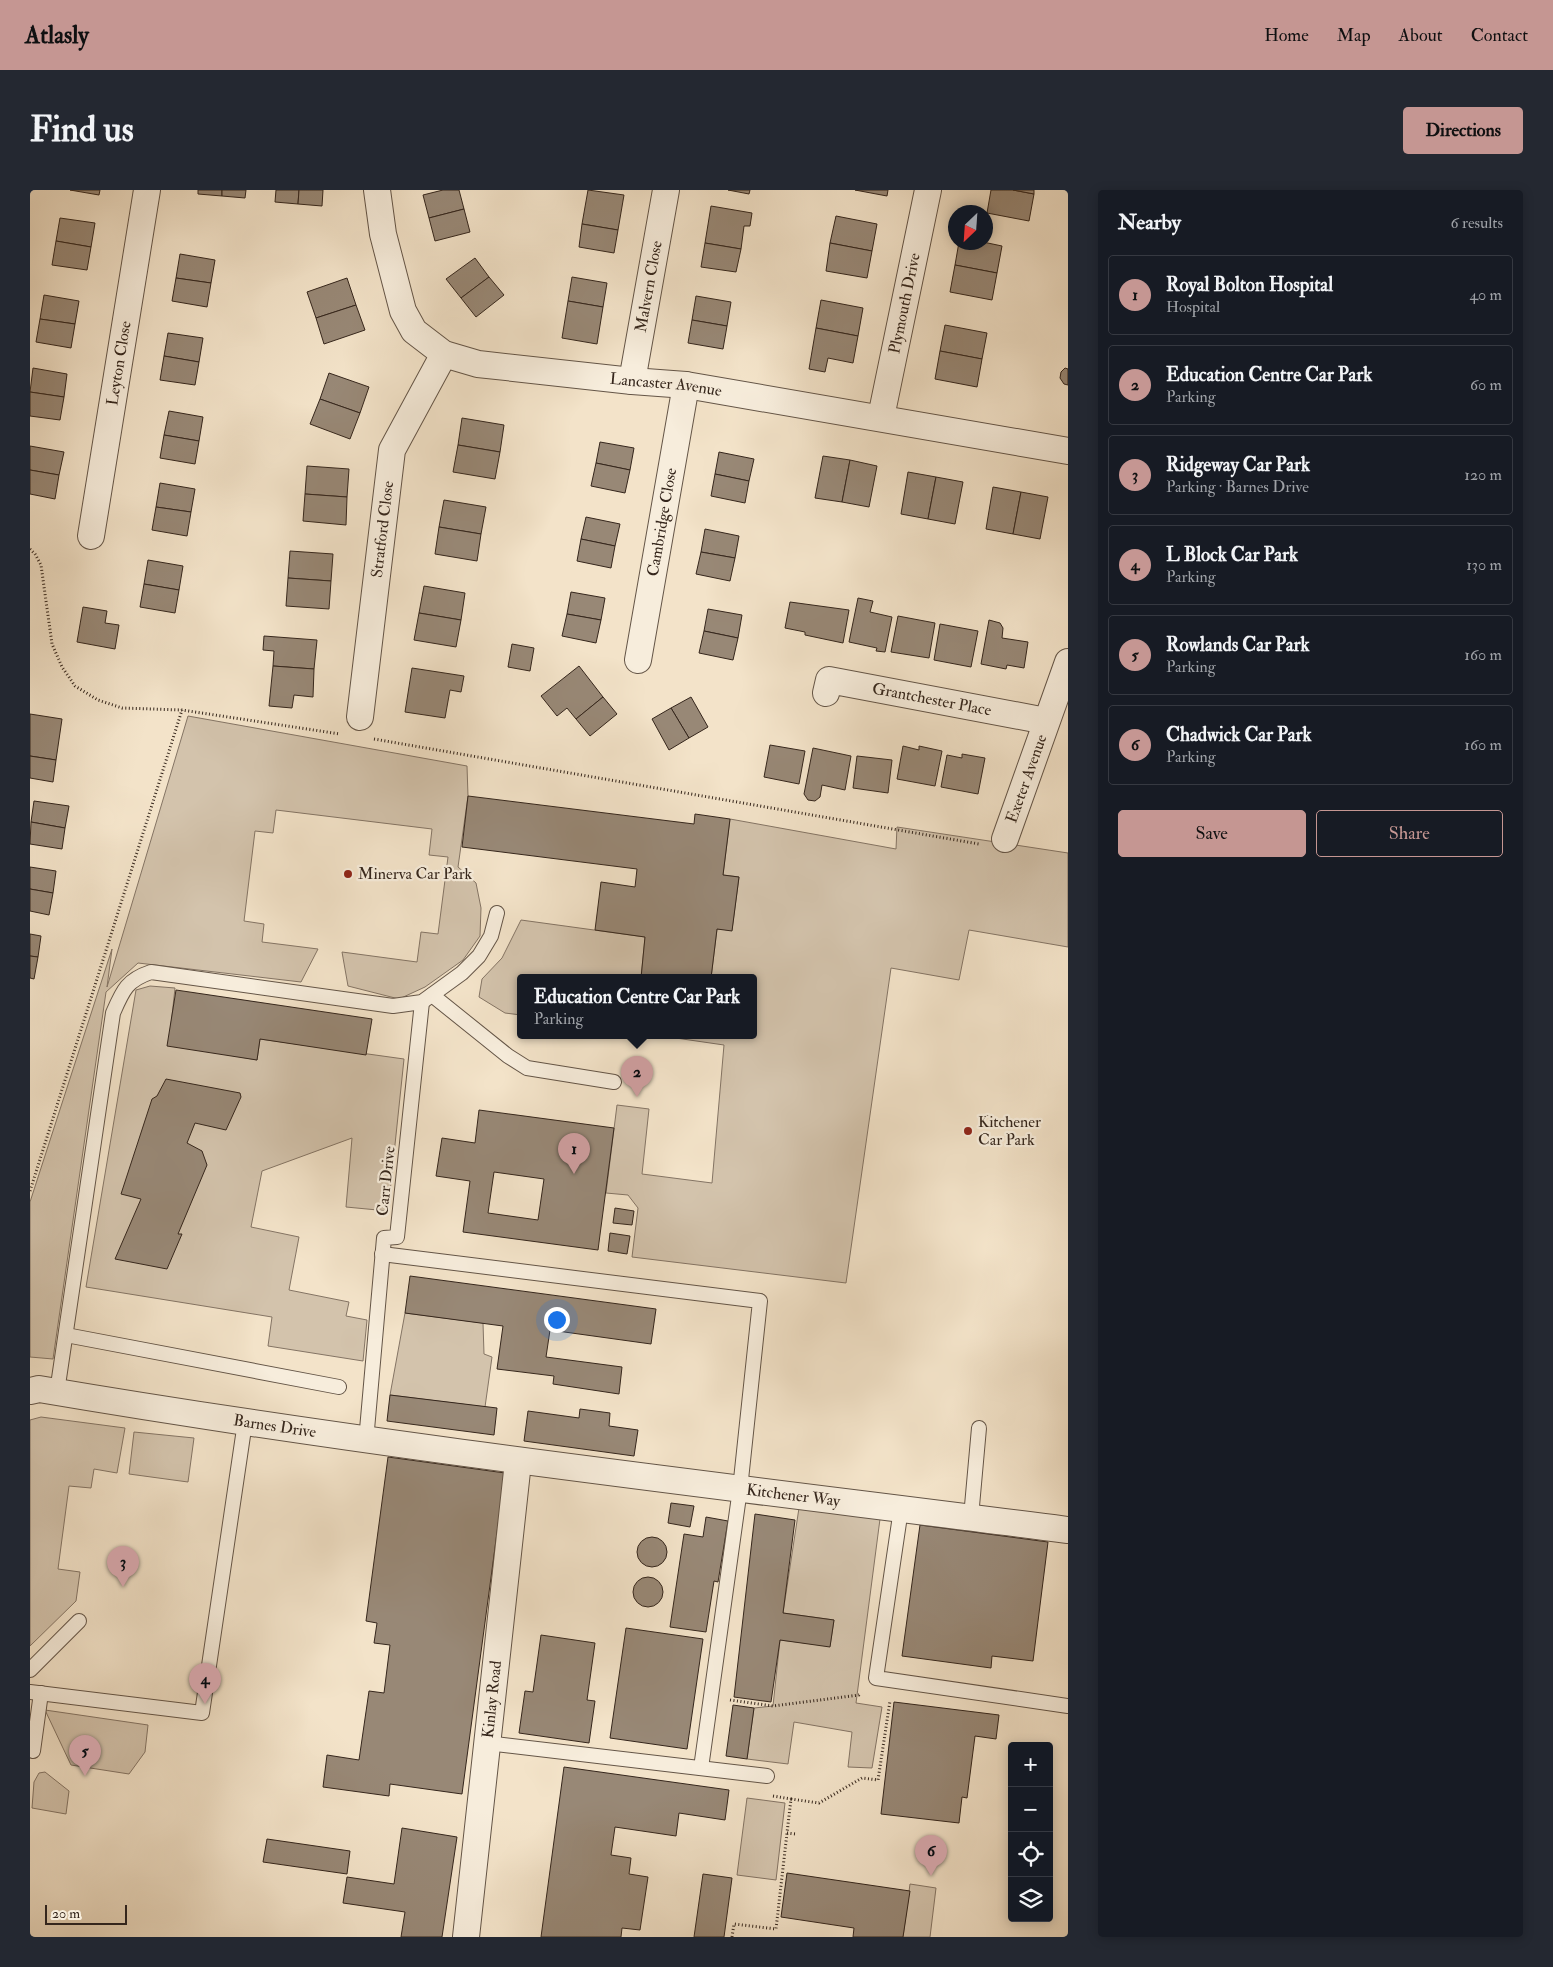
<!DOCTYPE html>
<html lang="en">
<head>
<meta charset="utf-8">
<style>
	:root { --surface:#171b24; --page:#242831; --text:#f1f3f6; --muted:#9ea1a6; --line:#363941; --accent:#c59692 }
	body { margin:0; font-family:"IM FELL Double Pica",serif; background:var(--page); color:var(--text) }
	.controls { position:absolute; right:15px; bottom:15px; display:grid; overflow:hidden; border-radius:5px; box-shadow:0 2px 12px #0003 }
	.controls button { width:45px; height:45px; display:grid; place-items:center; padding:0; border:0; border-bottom:1px solid var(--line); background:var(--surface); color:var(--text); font:25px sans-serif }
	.compass { position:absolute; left:918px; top:15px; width:45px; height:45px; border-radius:50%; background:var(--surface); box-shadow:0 2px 12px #0003; rotate:205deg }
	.scale { position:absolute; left:15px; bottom:12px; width:82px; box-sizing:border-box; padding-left:5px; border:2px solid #35261c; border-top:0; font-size:14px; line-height:18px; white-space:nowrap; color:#35261c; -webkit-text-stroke:4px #f7eddc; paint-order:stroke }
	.you { position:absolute; left:526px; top:1129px; width:18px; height:18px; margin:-12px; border:4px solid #fff; border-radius:50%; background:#1a73e8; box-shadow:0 0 0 8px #1a73e833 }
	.badge { display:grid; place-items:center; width:32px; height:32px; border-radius:50%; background:var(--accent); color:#111; font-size:16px; font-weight:700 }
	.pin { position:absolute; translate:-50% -41px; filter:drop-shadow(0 1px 2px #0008) }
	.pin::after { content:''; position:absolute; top:26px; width:18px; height:15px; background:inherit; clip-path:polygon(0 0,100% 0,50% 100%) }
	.popup { position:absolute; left:487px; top:784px; width:240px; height:65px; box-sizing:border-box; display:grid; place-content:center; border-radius:5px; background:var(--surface); filter:drop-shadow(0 1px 4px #0005); font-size:16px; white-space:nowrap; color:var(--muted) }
	.popup b { font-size:19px; color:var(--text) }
	.popup::after { content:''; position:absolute; left:50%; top:100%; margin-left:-10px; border:10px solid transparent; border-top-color:var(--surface) }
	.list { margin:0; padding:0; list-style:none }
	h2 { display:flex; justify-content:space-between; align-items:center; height:65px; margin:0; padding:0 20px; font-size:21px }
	h2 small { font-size:16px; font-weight:400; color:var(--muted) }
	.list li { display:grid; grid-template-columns:32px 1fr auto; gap:15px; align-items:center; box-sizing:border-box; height:80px; margin:0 10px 10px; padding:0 10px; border:1px solid var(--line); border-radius:5px }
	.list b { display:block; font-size:19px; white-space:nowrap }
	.list p { margin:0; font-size:16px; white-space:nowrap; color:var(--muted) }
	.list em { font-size:16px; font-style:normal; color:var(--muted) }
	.actions { display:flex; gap:10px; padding:15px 20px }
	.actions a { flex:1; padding:11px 0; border:1px solid var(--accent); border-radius:5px; text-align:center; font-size:18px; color:var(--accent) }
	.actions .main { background:var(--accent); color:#111 }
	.icon { flex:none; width:28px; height:28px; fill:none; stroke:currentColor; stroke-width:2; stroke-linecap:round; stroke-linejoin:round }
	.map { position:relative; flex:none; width:1038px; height:1747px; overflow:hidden; border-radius:5px }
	header { display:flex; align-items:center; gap:30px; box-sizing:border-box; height:70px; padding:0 25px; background:var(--accent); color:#111 }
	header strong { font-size:24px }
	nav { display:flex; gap:28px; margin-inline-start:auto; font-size:18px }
	.intro { display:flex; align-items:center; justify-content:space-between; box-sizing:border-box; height:120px; padding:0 30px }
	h1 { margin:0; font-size:35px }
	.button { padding:12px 22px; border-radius:5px; background:var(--accent); color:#111; font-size:18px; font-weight:700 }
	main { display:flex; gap:30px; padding:0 30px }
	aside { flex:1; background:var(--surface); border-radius:5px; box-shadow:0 2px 12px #0003 }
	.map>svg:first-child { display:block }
	.green { fill:#d3c3ac; stroke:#847464 }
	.building { fill:#988876; stroke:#35261c; fill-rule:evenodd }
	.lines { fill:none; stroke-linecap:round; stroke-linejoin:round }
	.service-casing { stroke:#645547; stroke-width:16 }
	.minor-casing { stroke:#645547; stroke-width:28 }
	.path { stroke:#35261c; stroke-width:3; stroke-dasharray:1 2.5; stroke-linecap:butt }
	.service { stroke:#f7eddc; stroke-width:14 }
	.minor { stroke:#f7eddc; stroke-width:26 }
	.poi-dot { fill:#8f2418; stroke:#f7eddc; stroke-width:2 }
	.labels { text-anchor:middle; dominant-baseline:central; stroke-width:4.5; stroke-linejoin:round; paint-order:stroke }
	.street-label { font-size:16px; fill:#35261c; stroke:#f7eddc }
	.poi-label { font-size:16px; fill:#35261c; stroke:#f7eddc; text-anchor:start }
</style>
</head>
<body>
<header>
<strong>Atlasly</strong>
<nav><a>Home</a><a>Map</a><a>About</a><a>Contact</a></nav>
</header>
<div class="intro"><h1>Find us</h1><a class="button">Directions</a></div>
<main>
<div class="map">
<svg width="1038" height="1747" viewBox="0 0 1038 1747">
	<rect width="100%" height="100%" fill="#f3e3c9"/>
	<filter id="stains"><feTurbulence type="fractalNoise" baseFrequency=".004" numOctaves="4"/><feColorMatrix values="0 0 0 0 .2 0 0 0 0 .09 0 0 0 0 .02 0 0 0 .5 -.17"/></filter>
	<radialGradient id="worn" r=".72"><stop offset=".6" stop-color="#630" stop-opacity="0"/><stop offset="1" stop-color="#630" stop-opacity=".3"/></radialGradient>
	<g class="green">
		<path d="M158 526 437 576 438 606 428 677 446 693 451 718 450 746 433 770 395 797 369 809 318 796 312 762 387 772 391 742 408 744 418 667 399 665 402 639 246 620 243 643 225 641 214 731 234 734 232 752 288 759 271 792 108 773 76 802 23 1169 0 1167V1012L82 759 77 797Z"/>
		<path d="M700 629 866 659 867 637 1038 663V757L939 740 929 790 861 778 816 1093 602 1067 608 1018 598 1005 576 1003 587 915 619 919 612 984 682 993 694 855 632 846H723V788H681L687 739 702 740 709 687 693 685Z"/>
		<path d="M491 730 615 747 611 788H491V825L475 823 449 807 452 789 472 768Z"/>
		<path d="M120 796 145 798 139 854 227 870 230 849 374 869 358 1021 316 1017 322 948 232 981 221 1037 269 1047 259 1100 319 1112 316 1126 337 1130 333 1171 238 1156 242 1127 56 1097 106 800Z"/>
		<path d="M375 1123 453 1133 454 1164 462 1167 455 1217 360 1205Z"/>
		<path d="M11 1227 95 1238 87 1283 64 1279 61 1298 39 1296 28 1379 50 1382 46 1411 0 1456V1230Z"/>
		<path d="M104 1242 164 1248 158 1292 99 1284Z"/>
		<path d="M769 1318 850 1329 826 1513 852 1517 842 1578 818 1577 822 1542 764 1532 758 1574 717 1569 724 1518 743 1516 750 1450 800 1456 804 1430 753 1423Z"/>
		<path d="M15 1520 118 1535 115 1562 99 1584 41 1575Z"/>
		<path d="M15 1582 39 1601 36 1624 2 1618 4 1592 9 1583Z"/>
		<path d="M717 1608 755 1613 746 1690 707 1685Z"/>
		<path d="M880 1694 906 1698 900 1747H873Z"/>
	</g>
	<g class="building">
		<path d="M40 0H70L69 5Z"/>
		<path d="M168 0H192V6L168 4Z"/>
		<path d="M192 0H216L215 8 192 6Z"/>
		<path d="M246 0H269L268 14 245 12Z"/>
		<path d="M269 0H293L292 16 268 14Z"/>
		<path d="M413 0H429L434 19 399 28 393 5Z"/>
		<path d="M558 0 594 5 588 40 552 34Z"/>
		<path d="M698 0H720L719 4Z"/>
		<path d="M825 0H858L857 6Z"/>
		<path d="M961 0H983L1004 4 999 31 957 23Z"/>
		<path d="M983 0H1004V4Z"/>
		<path d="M681 16 722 23 720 36H714L711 59 675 53Z"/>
		<path d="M434 19 440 42 405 51 399 28Z"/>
		<path d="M806 26 847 34 842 61 800 53Z"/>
		<path d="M30 28 65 33 61 57 26 51Z"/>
		<path d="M552 34 588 40 584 63 549 57Z"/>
		<path d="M26 51 61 57 57 80 22 75Z"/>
		<path d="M929 52H953L972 56 967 83 925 75Z"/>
		<path d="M675 53 711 59 706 82 671 77Z"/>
		<path d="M800 53 842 61 837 88 796 81Z"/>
		<path d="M150 64 185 70 181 93 146 88Z"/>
		<path d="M445 68 459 87 431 108 416 89Z"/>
		<path d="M925 75 967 83 962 110 920 102Z"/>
		<path d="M459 87 474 105 446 127 431 108Z"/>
		<path d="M542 87 577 93 573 117 538 111Z"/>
		<path d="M146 88 181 93 177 117 142 111Z"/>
		<path d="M317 88 326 115 286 128 277 102Z"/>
		<path d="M14 105 49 111 45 134 10 129Z"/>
		<path d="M666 106 701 112 697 136 662 130Z"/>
		<path d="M791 110 833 118 828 146 786 138Z"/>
		<path d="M538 111 573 117 567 154 532 148Z"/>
		<path d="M326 115 335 140 294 154 286 128Z"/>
		<path d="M10 129 45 134 41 158 6 152Z"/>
		<path d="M662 130 697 136 693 159 658 153Z"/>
		<path d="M915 135 957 143 952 169 910 161Z"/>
		<path d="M786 138 828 146 823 173 798 168 795 182 779 179Z"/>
		<path d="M138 143 173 148 169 172 134 166Z"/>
		<path d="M910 161 952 169 947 197 905 189Z"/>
		<path d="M134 166 169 172 165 195 130 190Z"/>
		<path d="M3 178 37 184 34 207 0 202Z"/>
		<path d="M1035 178 1038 179V195L1034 194 1030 188 1031 182Z"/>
		<path d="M299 183 339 197 330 223 290 209Z"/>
		<path d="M0 202 34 207 30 230 0 226Z"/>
		<path d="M290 209 330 223 320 249 280 234Z"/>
		<path d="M139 221 173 227 169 251 134 245Z"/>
		<path d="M432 228 474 235 470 262 428 255Z"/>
		<path d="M134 245 169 251 165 274 130 268Z"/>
		<path d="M570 252 604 258 600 280 566 273Z"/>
		<path d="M428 255 470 262 465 289 423 282Z"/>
		<path d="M0 256 34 262 29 285 0 280Z"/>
		<path d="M689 262 724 269 719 291 685 284Z"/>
		<path d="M793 266 820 270 812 312 785 308Z"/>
		<path d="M820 270 847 276 839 317 812 312Z"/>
		<path d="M566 273 600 280 595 303 561 296Z"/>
		<path d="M277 276 319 279 317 307 275 304Z"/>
		<path d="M0 280 29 285 25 309 0 304Z"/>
		<path d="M878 282 906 287 898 329 871 324Z"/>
		<path d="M685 284 719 291 715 313 681 306Z"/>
		<path d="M906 287 933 292 925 334 898 329Z"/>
		<path d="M130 293 165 299 161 322 126 317Z"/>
		<path d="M963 297 991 302 983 344 956 339Z"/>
		<path d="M991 302 1018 307 1010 349 983 344Z"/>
		<path d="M275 304 317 307 316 335 273 331Z"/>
		<path d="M414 310 456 317 451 344 409 337Z"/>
		<path d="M126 317 161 322 157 346 122 340Z"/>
		<path d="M556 327 590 334 585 356 551 349Z"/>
		<path d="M409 337 451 344 447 371 405 364Z"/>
		<path d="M675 339 709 346 705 368 671 362Z"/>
		<path d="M551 349 585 356 581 378 547 371Z"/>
		<path d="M260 361 303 364 301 391 258 388Z"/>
		<path d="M671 362 705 368 700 391 666 384Z"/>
		<path d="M118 370 153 376 149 400 114 394Z"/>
		<path d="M258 388 301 391 299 419 256 416Z"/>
		<path d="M114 394 149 400 145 423 110 417Z"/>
		<path d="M394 396 435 403 431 430 389 423Z"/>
		<path d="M541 402 575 408 571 430 537 424Z"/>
		<path d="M828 408 843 411 840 422 862 427 855 462 846 461 847 458 819 452Z"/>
		<path d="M760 412 819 420 813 453 775 445V442L755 438Z"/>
		<path d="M53 417 77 421 75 433 89 435 85 459 47 452Z"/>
		<path d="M678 419 712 425 708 448 674 441Z"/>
		<path d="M389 423 431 430 426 457 384 450Z"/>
		<path d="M537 424 571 430 566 453 532 446Z"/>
		<path d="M868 426 905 433 899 468 861 462Z"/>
		<path d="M959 430 970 433 973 438 972 448 998 452 994 478 977 475 976 479 951 474Z"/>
		<path d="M910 434 948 441 941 477 904 470Z"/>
		<path d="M674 441 708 448 703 470 669 463Z"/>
		<path d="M234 446 287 450 284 479 243 476 244 461 233 460Z"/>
		<path d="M482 454 504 458 500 481 478 477Z"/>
		<path d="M243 476 284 479 283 507 264 505 262 518 239 516Z"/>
		<path d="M549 476 573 507 546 529 537 518 527 526 511 506Z"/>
		<path d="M382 478 434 486 431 502 420 500 415 528 375 522Z"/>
		<path d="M573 507 587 524 560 546 546 529Z"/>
		<path d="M661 507 678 537 659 548 641 518Z"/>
		<path d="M641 518 659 548 639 560 622 529Z"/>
		<path d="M0 524 32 529 26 570 0 566Z"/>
		<path d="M740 555 775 561 769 594 734 587Z"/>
		<path d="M873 556 889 560V556L912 561 905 596 867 589Z"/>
		<path d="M783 558 821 566 815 600 792 595 790 607 785 611 778 610 774 604Z"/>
		<path d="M932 564 955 568 948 604 911 597 917 565 932 568Z"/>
		<path d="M0 566 26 570 23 592 0 588Z"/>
		<path d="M827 566 862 570 858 603 823 598Z"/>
		<path d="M438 606 664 634 665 624 700 629 693 685 709 687 702 741 687 739 681 788H611L615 747 565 740 571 692 605 697 607 679 432 657Z"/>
		<path d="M4 611 39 616 35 638 1 632Z"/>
		<path d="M1 632 35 638 32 659 0 654Z"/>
		<path d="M0 677 26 681 23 703 0 699Z"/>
		<path d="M0 699 23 703 19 725 0 721Z"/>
		<path d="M0 744 11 746 8 767 0 766Z"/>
		<path d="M0 766 8 767 4 789 0 788Z"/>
		<path d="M146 800 342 829 336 865 230 849 227 870 137 856Z"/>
		<path d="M136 889 210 903 211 907 196 940 165 933 157 953 172 961 177 975 148 1044H152L137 1079 85 1069 111 1009 91 1004 122 909 127 906Z"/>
		<path d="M449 920 584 938 568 1060 433 1042 440 991 406 986 412 948 445 953ZM464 982 514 989 508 1030 458 1023Z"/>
		<path d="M585 1018 604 1021 602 1035 583 1033Z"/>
		<path d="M580 1043 600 1046 597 1064 578 1061Z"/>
		<path d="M380 1086 626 1119 621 1154 520 1140 516 1167 592 1177 589 1204 523 1194 524 1186 467 1179 473 1136 375 1123Z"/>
		<path d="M360 1205 467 1218 464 1245 357 1231Z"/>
		<path d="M550 1219 580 1223 579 1236 608 1240 604 1266 494 1251 498 1221 549 1228Z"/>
		<path d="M358 1267 475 1283 432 1604 360 1594 359 1606 293 1597 297 1565 329 1570 339 1501 354 1503 360 1455 344 1453 347 1433 336 1431Z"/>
		<path d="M641 1313 664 1316 660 1337 638 1333Z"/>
		<path d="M725 1324 765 1330 753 1423 804 1430 800 1457 750 1450 741 1512 704 1507Z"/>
		<path d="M676 1327 698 1331 688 1392 684 1391 676 1442 640 1437 654 1344 673 1347Z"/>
		<path d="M890 1335 1018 1352 1003 1471 962 1466 961 1478 872 1466Z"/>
		<circle cx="622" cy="1362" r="15"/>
		<circle cx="618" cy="1402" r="15"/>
		<path d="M596 1438 673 1449 657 1559 580 1548Z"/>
		<path d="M511 1445 565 1453 557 1510 565 1511 559 1553 489 1543 495 1501 503 1502Z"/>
		<path d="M864 1512 969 1525 966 1549 945 1546 937 1608 932 1607 929 1633 851 1624Z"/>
		<path d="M703 1515 724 1518 717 1569 696 1566Z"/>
		<path d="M534 1577 699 1600 695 1630 649 1623 646 1646 585 1637 581 1665 601 1668 599 1684 618 1687 610 1740 592 1738 591 1747H511Z"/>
		<path d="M372 1638 427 1647 412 1747H371L375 1722 313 1713 317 1687 364 1694Z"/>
		<path d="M237 1649 320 1661 317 1684 233 1672Z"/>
		<path d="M757 1683 880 1701 873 1747H823L824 1738 751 1727Z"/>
		<path d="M673 1684 702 1688 694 1747H664Z"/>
	</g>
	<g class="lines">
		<defs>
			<g id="service">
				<path d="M402 805 478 866 497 878 584 892"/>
				<path d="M352 1064 730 1111 710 1299 671 1578"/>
				<path d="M36 1145 309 1197"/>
				<path d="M27 1202 83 823C93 800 97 790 121 782L363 816 392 812 432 783 449 766 461 746 467 723"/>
				<path d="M336 1251 354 1048 367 1047 392 812"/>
				<path d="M871 1319 846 1488 1038 1516"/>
				<path d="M941 1327 949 1238"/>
				<path d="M0 1480 49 1431"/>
				<path d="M0 1502 172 1523 215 1232"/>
				<path d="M457 1553 737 1586"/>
				<path d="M3 1561 11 1503"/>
			</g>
			<g id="minor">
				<path id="s1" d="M347 0 353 44 373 121 384 141 414 164 448 174 602 191 656 195 1038 261"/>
				<path id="s2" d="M602 191 636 0"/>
				<path id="s3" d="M851 227 898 0"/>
				<path id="s4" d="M61 346 117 0"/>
				<path id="s5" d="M608 470 656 195"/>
				<path id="s6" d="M796 503 799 490 1016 531"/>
				<path id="s7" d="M330 527 362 260 414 164"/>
				<path id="s8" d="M975 649 1038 472"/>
				<path id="s9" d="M0 1201 9 1199C350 1257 694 1296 1038 1340"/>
				<path id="s10" d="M436 1747 488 1272"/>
			</g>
		</defs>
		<use href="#service" class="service-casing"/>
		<use href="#minor" class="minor-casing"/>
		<g class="path">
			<path d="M0 359 5 364 11 375 22 454 32 477 45 496 68 510 92 518 152 520 310 544"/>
			<path d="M344 549 949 654"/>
			<path d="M0 1001 152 520"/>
			<path d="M700 1510 743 1516 829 1505 831 1503"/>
			<path d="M743 1606 761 1609 757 1643 766 1644"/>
			<path d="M761 1609 789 1613 832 1588 848 1590 860 1511"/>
			<path d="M702 1747 704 1734 746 1739 757 1643"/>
		</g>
		<use href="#service" class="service"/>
		<use href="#minor" class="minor"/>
	</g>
	<g class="poi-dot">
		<circle cx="318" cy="684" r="5"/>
		<circle cx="938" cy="941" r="5"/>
	</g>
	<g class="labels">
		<g class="street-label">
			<text stroke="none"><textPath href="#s2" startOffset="96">Malvern Close</textPath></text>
			<text stroke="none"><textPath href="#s3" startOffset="116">Plymouth Drive</textPath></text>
			<text stroke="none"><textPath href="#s4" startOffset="175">Leyton Close</textPath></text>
			<text stroke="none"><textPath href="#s1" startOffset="409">Lancaster Avenue</textPath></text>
			<text stroke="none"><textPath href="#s5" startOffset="140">Cambridge Close</textPath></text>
			<text stroke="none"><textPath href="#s7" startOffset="189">Stratford Close</textPath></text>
			<text stroke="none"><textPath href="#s6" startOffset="118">Grantchester Place</textPath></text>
			<text stroke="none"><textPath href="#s8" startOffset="64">Exeter Avenue</textPath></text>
			<text transform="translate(356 991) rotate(-84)">Carr Drive</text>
			<text stroke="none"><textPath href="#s9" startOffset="248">Barnes Drive</textPath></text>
			<text stroke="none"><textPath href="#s9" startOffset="771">Kitchener Way</textPath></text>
			<text stroke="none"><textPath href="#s10" startOffset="239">Kinlay Road</textPath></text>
		</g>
		<g class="poi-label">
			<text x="328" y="684">Minerva Car Park</text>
			<text x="948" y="932">Kitchener<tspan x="948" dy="18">Car Park</tspan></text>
		</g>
	</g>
	<rect width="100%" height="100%" filter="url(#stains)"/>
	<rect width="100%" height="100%" fill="url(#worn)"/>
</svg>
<div class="controls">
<button>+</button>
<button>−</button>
<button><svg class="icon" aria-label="locate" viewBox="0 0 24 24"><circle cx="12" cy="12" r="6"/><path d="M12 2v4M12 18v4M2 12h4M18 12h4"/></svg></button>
<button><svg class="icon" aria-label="layers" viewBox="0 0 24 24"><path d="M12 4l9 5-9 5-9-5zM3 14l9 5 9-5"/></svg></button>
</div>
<svg class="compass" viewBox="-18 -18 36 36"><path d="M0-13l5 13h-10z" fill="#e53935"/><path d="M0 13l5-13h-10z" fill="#9ea1a6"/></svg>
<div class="scale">20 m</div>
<div class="you"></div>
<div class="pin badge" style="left:544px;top:984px">1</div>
<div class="pin badge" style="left:607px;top:907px">2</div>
<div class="popup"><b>Education Centre Car Park</b>Parking</div>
<div class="pin badge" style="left:93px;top:1397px">3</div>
<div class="pin badge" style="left:175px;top:1514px">4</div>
<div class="pin badge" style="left:55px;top:1586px">5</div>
<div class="pin badge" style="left:901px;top:1686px">6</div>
</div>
<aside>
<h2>Nearby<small>6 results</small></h2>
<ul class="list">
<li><span class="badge">1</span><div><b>Royal Bolton Hospital</b><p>Hospital</p></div><em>40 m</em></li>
<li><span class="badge">2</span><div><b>Education Centre Car Park</b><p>Parking</p></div><em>60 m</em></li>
<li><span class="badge">3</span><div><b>Ridgeway Car Park</b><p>Parking · Barnes Drive</p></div><em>120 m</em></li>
<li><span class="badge">4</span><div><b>L Block Car Park</b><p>Parking</p></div><em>130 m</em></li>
<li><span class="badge">5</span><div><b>Rowlands Car Park</b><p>Parking</p></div><em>160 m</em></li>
<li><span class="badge">6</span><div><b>Chadwick Car Park</b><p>Parking</p></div><em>160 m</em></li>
</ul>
<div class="actions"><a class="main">Save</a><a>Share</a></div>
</aside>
</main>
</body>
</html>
